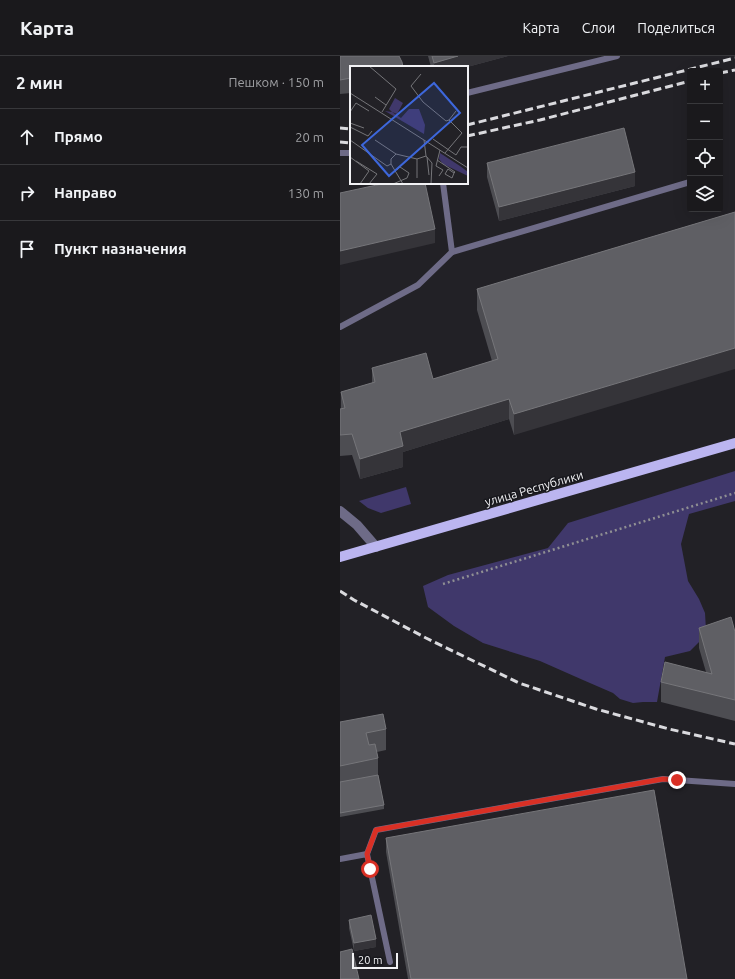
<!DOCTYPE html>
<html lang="ru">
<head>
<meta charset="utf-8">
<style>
	:root { --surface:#1a191c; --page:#272629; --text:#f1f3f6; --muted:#9fa0a3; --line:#38383b }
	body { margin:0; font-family:Ubuntu,sans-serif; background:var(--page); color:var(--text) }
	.controls { position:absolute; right:12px; top:12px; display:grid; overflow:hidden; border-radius:4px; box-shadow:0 4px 16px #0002 }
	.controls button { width:36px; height:36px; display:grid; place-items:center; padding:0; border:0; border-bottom:1px solid var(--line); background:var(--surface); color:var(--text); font:20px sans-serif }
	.scale { position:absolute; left:12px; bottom:10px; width:46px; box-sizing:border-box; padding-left:4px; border:2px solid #f2f2f5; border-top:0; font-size:11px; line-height:14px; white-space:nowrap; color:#f2f2f5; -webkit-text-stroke:3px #18181d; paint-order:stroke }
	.stop { position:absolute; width:12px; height:12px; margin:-9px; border:3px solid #d93025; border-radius:50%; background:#fff }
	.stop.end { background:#d93025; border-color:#fff; box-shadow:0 1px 4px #0008 }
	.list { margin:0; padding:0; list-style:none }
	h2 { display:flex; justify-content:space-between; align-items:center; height:52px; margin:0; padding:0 16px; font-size:17px }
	h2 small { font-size:13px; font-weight:400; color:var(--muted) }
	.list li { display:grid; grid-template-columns:26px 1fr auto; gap:12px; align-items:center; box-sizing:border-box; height:56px; padding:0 16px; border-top:1px solid var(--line) }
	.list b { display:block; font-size:15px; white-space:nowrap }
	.list em { font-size:13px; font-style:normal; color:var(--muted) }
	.icon { flex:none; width:22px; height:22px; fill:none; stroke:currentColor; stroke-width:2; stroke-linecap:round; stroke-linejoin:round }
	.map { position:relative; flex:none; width:395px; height:923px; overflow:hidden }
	header { display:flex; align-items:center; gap:24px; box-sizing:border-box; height:56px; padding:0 20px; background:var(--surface); border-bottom:1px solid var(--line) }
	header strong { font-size:19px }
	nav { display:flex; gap:22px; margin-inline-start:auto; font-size:14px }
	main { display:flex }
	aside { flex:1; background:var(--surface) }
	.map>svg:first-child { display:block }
	.green { fill:#40386b }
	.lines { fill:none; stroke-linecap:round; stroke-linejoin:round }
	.path { stroke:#8f8f93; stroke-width:2.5; stroke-dasharray:2 3; stroke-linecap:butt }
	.service { stroke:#6e6b87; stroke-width:6 }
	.minor { stroke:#6e6b87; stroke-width:10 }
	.primary { stroke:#bbb5f0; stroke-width:10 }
	.rail { stroke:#dadade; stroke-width:3; stroke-dasharray:8 4; stroke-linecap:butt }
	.wall { fill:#4d4d52 }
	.shaded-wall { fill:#353439 }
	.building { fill:#5f5f64; stroke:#76767a }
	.route { stroke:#d93025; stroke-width:5 }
	.labels { text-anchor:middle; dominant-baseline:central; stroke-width:3; stroke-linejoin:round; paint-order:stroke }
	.street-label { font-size:12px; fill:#f2f2f5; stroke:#18181d }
	.inset-road { fill:none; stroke:#757579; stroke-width:1 }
	.view { fill:#3d67dc; fill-opacity:0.15; stroke:#3d67dc; stroke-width:2 }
	.inset-edge { fill:none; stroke:#f2f2f5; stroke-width:2 }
</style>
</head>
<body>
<header>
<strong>Карта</strong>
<nav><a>Карта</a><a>Слои</a><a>Поделиться</a></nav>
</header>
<main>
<aside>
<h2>2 мин<small>Пешком · 150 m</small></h2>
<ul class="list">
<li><svg class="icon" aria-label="ahead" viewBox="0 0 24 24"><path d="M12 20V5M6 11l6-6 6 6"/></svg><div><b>Прямо</b></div><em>20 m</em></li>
<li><svg class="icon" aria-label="right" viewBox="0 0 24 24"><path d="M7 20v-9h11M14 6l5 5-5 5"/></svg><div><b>Направо</b></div><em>130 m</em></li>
<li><svg class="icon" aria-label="arrive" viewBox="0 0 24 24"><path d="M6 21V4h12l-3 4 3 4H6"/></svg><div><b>Пункт назначения</b></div></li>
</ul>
</aside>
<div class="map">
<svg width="395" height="923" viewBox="0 0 395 923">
	<rect width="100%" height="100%" fill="#222126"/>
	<g class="green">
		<path d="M395 415V445L349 458 341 488 348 525 359 543 365 557 366 574 361 584 350 595 325 601 317 646H303L293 647 280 643 273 637 243 624 200 605 143 587 114 570 88 551 83 530 108 519 208 492 228 467Z"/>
		<path d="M66 431 71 448 41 457 28 452 19 445Z"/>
	</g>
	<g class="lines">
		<path class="path" d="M103 528 395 437"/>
		<g class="service">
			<path d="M127 37 277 0"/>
			<path d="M0 97H11"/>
			<path d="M112 196 350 126"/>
			<path d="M0 271 78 229 112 196 103 127"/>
			<path d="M27 798 36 774 323 723 395 728"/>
			<path d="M0 803 27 798 50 906"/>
		</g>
		<path class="minor" d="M0 455 17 469 36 491"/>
		<path class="primary" d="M0 501 395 387"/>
		<g class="rail">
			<path d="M380 17 395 14"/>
			<path d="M127 69 395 2"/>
			<path d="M0 72 11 73"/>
			<path d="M127 80 200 64 350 25"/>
			<path d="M0 86 11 87"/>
			<path d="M0 535 14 544 86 582 179 627 256 653 329 673 395 688"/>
		</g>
	</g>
	<g class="wall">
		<path d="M0 0 11 11V37L0 38Z"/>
		<path d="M88 0H168L127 11H91Z"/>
		<path d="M147 107 295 130 159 165 147 121Z"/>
		<path d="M395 156 174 379 169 363 63 396V411L20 423 12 399 0 400V353H1V336L32 327V312L93 323 152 305 137 254V233Z"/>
		<path d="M359 572 395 576V665L321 646V626L366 616 359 592Z"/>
		<path d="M0 666 46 673V694L37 696 38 702V719L44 749V753L0 761Z"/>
		<path d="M46 782 347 923H68L46 796Z"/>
		<path d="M9 864 36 891 14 895 9 872Z"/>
	</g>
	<g class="shaded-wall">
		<path d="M118 0H168L127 11H94V7Z"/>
		<path d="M295 116V130L159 165V151Z"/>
		<path d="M95 173V187L0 209V195Z"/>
		<path d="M395 292V313L174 379V358Z"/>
		<path d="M169 343V363L63 396V411L20 423V403L60 376Z"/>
		<path d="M36 883V891L14 895V887Z"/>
	</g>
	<g class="building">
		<path d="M0 0H59L62 6 63 11H11V22L0 24Z"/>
		<path d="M92 0H118L94 7Z"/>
		<path d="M284 72 295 116 159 151 147 107Z"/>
		<path d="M46 127H85L95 173 0 195V137Z"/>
		<path d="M395 156V292L174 358 169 343 60 376 63 390 20 403 12 378 0 379V353L5 352 1 336 35 326 32 312 86 297 93 323 158 303 137 233Z"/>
		<path d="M391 561 395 576V644L321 626 325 606 372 618 359 572Z"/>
		<path d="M43 658 46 673 26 677 29 689 35 688 38 702 0 710V666Z"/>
		<path d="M38 719 44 749 0 757V726Z"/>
		<path d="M314 734 347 923H71L46 782Z"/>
		<path d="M31 859 36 883 14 887 9 864Z"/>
		<path d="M12 893 19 923H0V896Z"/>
	</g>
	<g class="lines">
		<path class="route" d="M30 813 27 798 36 774 323 723 337 724"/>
	</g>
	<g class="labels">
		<g class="street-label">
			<text transform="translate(194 432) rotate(-16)">улица Республики</text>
		</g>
	</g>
	<g transform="translate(10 10)">
		<rect width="118" height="118" fill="#222126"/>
		<path d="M45 32 53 37 47 48 42 46 51 52 59 43H69L75 59 74 68 35 45 42 46 39 43ZM90 87 110 100 118 106V110L93 98 89 93Z" fill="#40386b"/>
		<path class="inset-road" d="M19 0 46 23 32 46M71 8 61 20 73 36 96 55 99 54M0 27 118 102M25 31 36 39M0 46 6 37 19 45M0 57 14 62M0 61 18 70 22 65M83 73 106 89 111 81H118M0 74 37 100 41 98M25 74 46 88M74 74 76 90 82 97 81 118M95 87 112 67 99 54 106 45M0 91 19 105 10 118M77 91 79 109M87 94 105 106 104 107 102 112 95 108 98 103 104 107M6 95 27 108 19 118M89 110 93 104 86 100 90 84M67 112V93M43 118 57 112 59 107 50 101 47 104M53 118 41 98V93L46 88 67 93 76 90"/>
		<path class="view" d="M84 17 110 47 39 110 12 79Z"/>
		<rect width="118" height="118" class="inset-edge"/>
	</g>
</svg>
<div class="controls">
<button>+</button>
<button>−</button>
<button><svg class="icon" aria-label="locate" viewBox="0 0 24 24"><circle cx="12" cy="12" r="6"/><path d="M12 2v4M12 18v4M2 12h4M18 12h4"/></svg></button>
<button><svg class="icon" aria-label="layers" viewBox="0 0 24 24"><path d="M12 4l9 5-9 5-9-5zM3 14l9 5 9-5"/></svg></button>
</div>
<div class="scale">20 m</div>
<div class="stop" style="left:30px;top:813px"></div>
<div class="stop end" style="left:337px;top:724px"></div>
</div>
</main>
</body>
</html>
